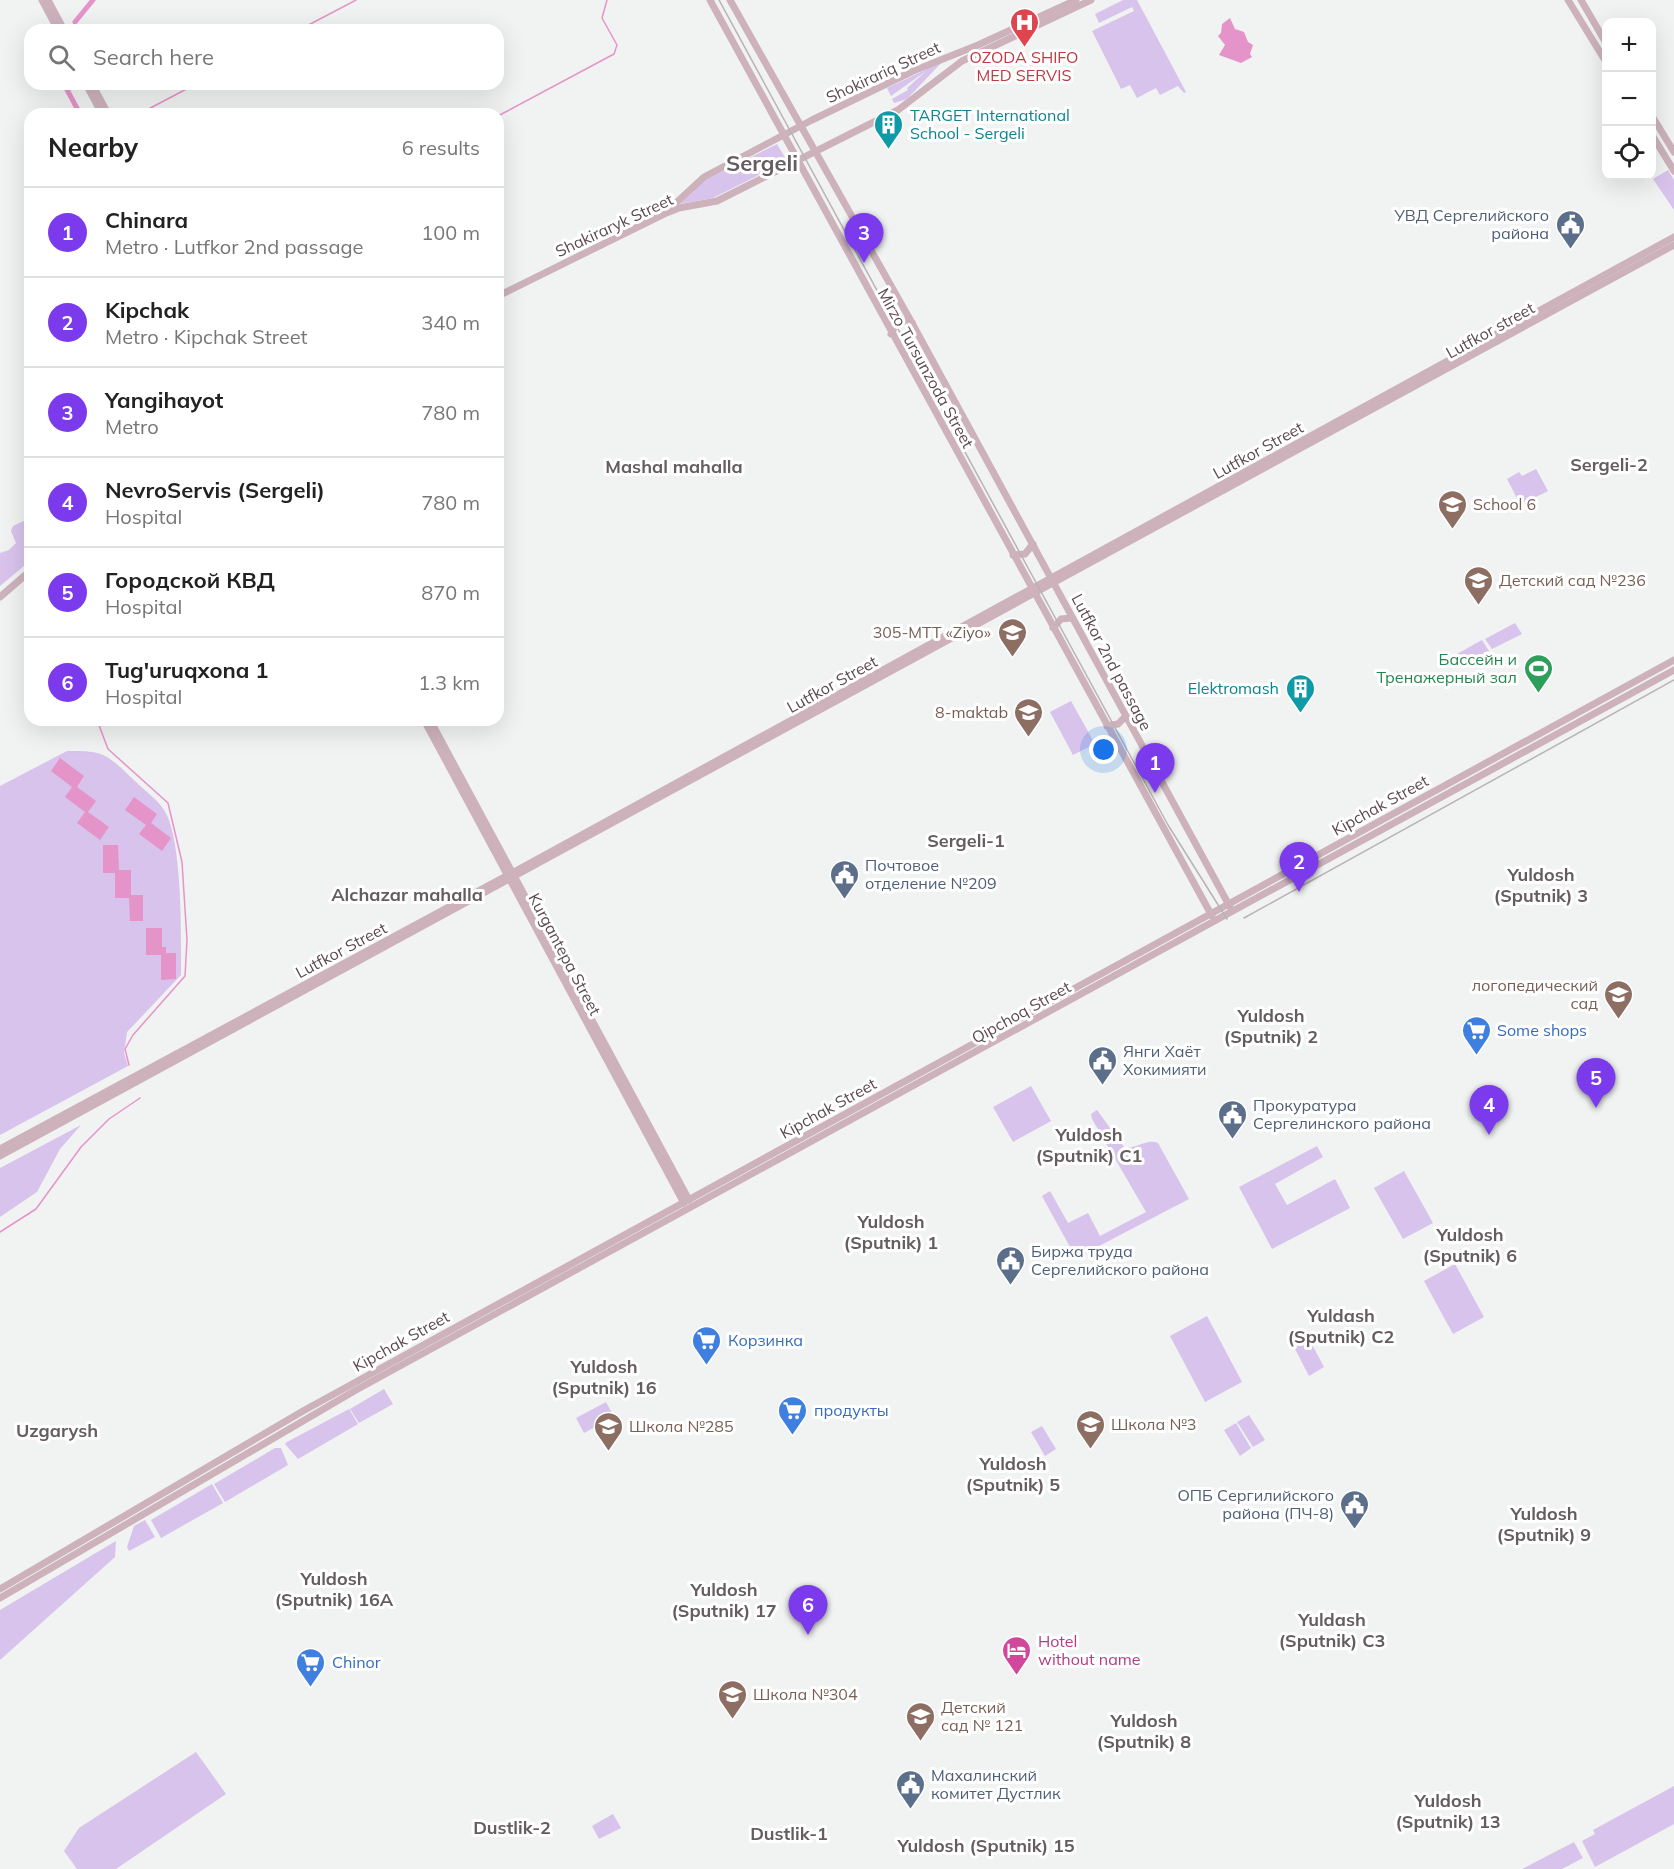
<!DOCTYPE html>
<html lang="en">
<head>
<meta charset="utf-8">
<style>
	:root { --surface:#fff; --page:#f6f6f6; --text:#222; --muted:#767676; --line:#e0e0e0; --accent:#7c3aed }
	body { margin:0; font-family:Mulish,sans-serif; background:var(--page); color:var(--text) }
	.controls { position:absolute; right:18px; top:18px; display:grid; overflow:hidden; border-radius:12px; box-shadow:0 6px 24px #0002 }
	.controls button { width:54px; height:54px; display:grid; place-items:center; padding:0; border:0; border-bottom:2px solid var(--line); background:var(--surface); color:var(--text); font:30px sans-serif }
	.you { position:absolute; left:1104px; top:750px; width:21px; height:21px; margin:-15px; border:4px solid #fff; border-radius:50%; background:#1a73e8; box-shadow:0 0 0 9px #1a73e833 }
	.badge { display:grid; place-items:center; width:39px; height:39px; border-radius:50%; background:var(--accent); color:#fff; font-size:20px; font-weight:700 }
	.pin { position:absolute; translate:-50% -50px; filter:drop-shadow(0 2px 3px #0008) }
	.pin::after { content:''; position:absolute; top:32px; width:21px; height:18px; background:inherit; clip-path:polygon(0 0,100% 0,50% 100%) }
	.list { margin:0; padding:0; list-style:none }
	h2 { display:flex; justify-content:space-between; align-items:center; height:78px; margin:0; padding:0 24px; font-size:26px }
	h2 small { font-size:20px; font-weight:400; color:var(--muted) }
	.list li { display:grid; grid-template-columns:39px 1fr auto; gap:18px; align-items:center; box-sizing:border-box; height:90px; padding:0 24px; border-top:2px solid var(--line) }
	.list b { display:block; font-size:22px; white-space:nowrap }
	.list p { margin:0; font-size:20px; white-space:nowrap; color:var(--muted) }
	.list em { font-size:20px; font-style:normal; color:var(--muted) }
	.icon { flex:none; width:33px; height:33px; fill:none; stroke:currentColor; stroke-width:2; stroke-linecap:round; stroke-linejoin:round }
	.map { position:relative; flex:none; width:1674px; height:1869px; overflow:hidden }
	.search { position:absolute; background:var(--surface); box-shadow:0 6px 24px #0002; left:24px; top:24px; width:480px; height:66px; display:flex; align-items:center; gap:15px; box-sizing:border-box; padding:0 21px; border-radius:18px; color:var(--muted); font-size:22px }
	.panel { position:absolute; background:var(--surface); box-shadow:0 6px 24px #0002; left:24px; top:108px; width:480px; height:618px; border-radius:18px }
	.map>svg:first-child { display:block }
	.green { fill:#d8c3ec }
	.water { fill:#e594c9 }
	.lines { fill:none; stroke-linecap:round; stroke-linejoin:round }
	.stream { stroke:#e594c9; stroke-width:1.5 }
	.canal { stroke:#e594c9; stroke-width:5 }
	.major { stroke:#cdb2bc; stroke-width:7 }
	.rail { stroke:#bab3b5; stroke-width:1.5 }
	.labels { text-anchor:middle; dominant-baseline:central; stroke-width:6; stroke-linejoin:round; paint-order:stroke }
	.health-label { font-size:16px; fill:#be3a42; stroke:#fff }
	.street-label { font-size:16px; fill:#5c4a51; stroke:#fff }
	.culture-label { font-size:16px; fill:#0d838f; stroke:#fff; text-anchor:start }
	.service-label { font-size:16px; fill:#4e5e75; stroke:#fff; text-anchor:start }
	.education-label { font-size:16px; fill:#785e54; stroke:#fff; text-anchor:start }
	.leisure-label { font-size:16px; fill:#27864d; stroke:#fff; text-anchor:end }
	.shop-label { font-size:16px; fill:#366cbe; stroke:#fff; text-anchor:start }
	.hotel-label { font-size:16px; fill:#b23c85; stroke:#fff; text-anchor:start }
	.neighbourhood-label { font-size:18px; font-weight:bold; fill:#655d60; stroke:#fff }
	.district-label { font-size:22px; font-weight:bold; fill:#655d60; stroke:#fff }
</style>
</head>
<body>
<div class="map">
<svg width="1674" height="1869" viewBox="0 0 1674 1869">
	<rect width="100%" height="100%" fill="#f0f3f1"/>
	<g class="green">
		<path d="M1123 0H1137L1186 92 1184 93 1178 86 1160 95 1156 88 1137 98 1130 85 1121 89 1092 31 1134 11 1132 7 1099 23 1095 14Z"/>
		<path d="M942 62 907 99 894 103 892 99 908 90 907 88 926 71 891 96 887 88Z"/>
		<path d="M777 144 787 161 713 198 680 204 705 180Z"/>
		<path d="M1668 170 1674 180V210L1653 179Z"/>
		<path d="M1536 469 1548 491 1534 498 1530 492 1534 499 1521 506 1507 479 1519 472 1522 476Z"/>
		<path d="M30 518V561L0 586V553L9 550 16 543 11 531 13 526Z"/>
		<path d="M1515 623 1522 634 1492 649 1485 639Z"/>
		<path d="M1482 640 1489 651 1463 665 1457 654Z"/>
		<path d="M1071 701 1095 744 1073 755 1050 712Z"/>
		<path d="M67 751C106 750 107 755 135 781 144 790 158 800 164 810 183 839 181 939 181 975L127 1032 124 1053 128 1066 0 1135V786Z"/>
		<path d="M1031 1086 1051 1121 1013 1142 993 1107Z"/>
		<path d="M1097 1110 1124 1147C1136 1150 1146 1138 1158 1143L1189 1199 1076 1258 1042 1196 1050 1191 1068 1223 1088 1213 1100 1236 1146 1212 1092 1119 1091 1114Z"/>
		<path d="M81 1125 60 1149 37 1192 0 1217V1168Z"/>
		<path d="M1317 1146 1323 1157 1275 1184 1287 1205 1335 1179 1350 1208 1272 1249 1239 1187Z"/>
		<path d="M1404 1171 1433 1223 1403 1239 1374 1188Z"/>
		<path d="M1455 1264 1484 1317 1453 1334 1424 1281Z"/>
		<path d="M1207 1316 1242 1382 1205 1402 1170 1336Z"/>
		<path d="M1308 1337 1324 1367 1309 1376 1293 1345Z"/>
		<path d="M384 1389 393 1404 359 1423 350 1409Z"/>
		<path d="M606 1402 614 1417 584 1433 576 1418Z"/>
		<path d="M349 1409 358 1424 298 1459 285 1444 287 1442Z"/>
		<path d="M1249 1415 1265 1440 1253 1447 1237 1422Z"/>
		<path d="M1236 1423 1251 1448 1240 1456 1224 1430Z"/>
		<path d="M1042 1426 1056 1449 1045 1456 1031 1432Z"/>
		<path d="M275 1448H281L288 1465 225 1502 214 1484Z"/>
		<path d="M212 1484 223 1503 161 1538 151 1520Z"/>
		<path d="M145 1520 155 1537 129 1551 127 1547 134 1526Z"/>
		<path d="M116 1541 115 1557 0 1660V1610Z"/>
		<path d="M196 1752 226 1794 116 1869H77L64 1851 79 1828Z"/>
		<path d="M1674 1786V1824L1595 1867 1582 1841 1595 1834 1593 1830Z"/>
		<path d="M613 1814 621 1828 599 1839 592 1826Z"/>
		<path d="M1574 1842 1583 1858 1562 1869H1522Z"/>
	</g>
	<g class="water">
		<path d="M1230 18 1235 29 1244 32 1248 42 1253 45 1250 54 1252 57 1241 63 1219 55 1225 45 1218 36 1221 33 1222 24Z"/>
		<path d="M60 758 84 776 77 787 96 801 88 812 109 827 100 840 77 823 85 812 65 797 72 787 51 771Z"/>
		<path d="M134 797 157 814 151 823 171 838 162 851 139 834 146 825 125 810Z"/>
		<path d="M103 845H118L119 870H131V895H143V921H130L129 898H115V873H103Z"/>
		<path d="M146 928H162V947H166V953H176V979L161 980V955H146Z"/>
	</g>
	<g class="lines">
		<g class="stream">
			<path d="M299 30 356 0"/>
			<path d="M139 114 196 84"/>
			<path d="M498 116 614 54 617 45 602 18 607 0"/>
			<path d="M97 720 108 749 168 803 182 862 187 940 185 976 133 1035 125 1049 129 1065"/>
			<path d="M0 1232 36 1209 81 1147 109 1119 140 1098"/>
		</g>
		<g class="canal">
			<path d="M75 22 93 0"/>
			<path d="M64 84 80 114"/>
		</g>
		<g class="major">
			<path d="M42 0 58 30"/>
			<path d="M48 0 64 30"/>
			<path d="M710 0 1212 916"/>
			<path d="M730 0 912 323 1230 907"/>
			<path d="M1568 0 1606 62"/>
			<path d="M1581 0 1606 43"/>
			<path d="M86 84 102 114"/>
			<path d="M92 84 108 114"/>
			<path d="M1652 116 1674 152"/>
			<path d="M1652 135 1674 171"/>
			<path d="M658 212 677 202 704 177 812 120 913 71 978 45 1076 0"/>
			<path d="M498 296 664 214 679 208 717 201 850 134 898 110 962 61 1091 0"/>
			<path d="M891 334 895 325 904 321 912 323"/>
			<path d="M1013 555 1025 554 1033 544"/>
			<path d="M0 597 30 571"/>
			<path d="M1053 628 1061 619 1072 618"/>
			<path d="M424 720 684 1203"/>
			<path d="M430 720 689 1200"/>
			<path d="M1107 726 1118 724 1126 716"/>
			<path d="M0 1149 512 873 1674 237"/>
			<path d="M0 1156 1674 245"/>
			<path d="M0 1589 303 1411 1674 660"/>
			<path d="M0 1598 356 1390 1674 670"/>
		</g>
		<g class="rail">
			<path d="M719 0 1168 825 1227 919"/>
			<path d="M1244 918 1674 680"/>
		</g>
	</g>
	<defs>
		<symbol id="hospital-pin" viewBox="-11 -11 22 30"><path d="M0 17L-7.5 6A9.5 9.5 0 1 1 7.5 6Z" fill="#e0444e" stroke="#fff"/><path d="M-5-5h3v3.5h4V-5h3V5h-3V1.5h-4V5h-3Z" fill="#fff"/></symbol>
		<symbol id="building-pin" viewBox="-11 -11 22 30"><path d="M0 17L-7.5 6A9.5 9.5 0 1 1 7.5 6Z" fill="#0f9aa8" stroke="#fff"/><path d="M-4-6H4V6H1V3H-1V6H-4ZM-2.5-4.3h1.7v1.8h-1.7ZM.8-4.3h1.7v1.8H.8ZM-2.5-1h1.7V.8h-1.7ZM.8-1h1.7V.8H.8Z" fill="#fff"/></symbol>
		<symbol id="civic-pin" viewBox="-11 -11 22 30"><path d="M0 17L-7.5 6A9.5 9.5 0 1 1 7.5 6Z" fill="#5c6f8a" stroke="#fff"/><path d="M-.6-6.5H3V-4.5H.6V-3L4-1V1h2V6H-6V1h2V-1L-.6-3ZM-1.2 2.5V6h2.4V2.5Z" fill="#fff"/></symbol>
		<symbol id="school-pin" viewBox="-11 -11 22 30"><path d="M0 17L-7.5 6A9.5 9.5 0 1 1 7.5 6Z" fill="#8d6e63" stroke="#fff"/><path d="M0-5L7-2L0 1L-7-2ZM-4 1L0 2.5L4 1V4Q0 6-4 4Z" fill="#fff"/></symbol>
		<symbol id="stadium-pin" viewBox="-11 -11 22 30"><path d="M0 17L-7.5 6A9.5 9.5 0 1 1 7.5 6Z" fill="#2e9e5b" stroke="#fff"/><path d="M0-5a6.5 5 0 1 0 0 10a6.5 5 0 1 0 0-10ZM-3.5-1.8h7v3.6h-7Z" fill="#fff"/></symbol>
		<symbol id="supermarket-pin" viewBox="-11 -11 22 30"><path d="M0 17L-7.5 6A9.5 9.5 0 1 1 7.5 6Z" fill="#3f7fe0" stroke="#fff"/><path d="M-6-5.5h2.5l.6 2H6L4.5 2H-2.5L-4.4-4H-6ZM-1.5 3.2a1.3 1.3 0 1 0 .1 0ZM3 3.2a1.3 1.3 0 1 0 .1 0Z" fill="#fff"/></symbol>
		<symbol id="hotel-pin" viewBox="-11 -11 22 30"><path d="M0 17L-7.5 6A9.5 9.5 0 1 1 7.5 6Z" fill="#d1479c" stroke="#fff"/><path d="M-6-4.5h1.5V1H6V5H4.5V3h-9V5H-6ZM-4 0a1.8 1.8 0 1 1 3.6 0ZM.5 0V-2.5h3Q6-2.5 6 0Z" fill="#fff"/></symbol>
	</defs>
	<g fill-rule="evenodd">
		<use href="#hospital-pin" x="1008" y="6" width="33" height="45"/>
		<use href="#building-pin" x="872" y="108" width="33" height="45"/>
		<use href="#civic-pin" x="1554" y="208" width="33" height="45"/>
		<use href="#school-pin" x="1436" y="488" width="33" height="45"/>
		<use href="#school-pin" x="1462" y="564" width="33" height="45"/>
		<use href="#school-pin" x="996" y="616" width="33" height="45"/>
		<use href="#stadium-pin" x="1522" y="652" width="33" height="45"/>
		<use href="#building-pin" x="1284" y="672" width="33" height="45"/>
		<use href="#school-pin" x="1012" y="696" width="33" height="45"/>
		<use href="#civic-pin" x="828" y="858" width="33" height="45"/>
		<use href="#school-pin" x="1602" y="978" width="33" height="45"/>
		<use href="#supermarket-pin" x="1460" y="1014" width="33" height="45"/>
		<use href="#civic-pin" x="1086" y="1044" width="33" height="45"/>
		<use href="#civic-pin" x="1216" y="1098" width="33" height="45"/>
		<use href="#civic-pin" x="994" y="1244" width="33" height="45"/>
		<use href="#supermarket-pin" x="690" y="1324" width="33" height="45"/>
		<use href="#supermarket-pin" x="776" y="1394" width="33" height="45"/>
		<use href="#school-pin" x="1074" y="1408" width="33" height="45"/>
		<use href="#school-pin" x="592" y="1410" width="33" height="45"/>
		<use href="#civic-pin" x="1338" y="1488" width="33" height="45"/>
		<use href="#hotel-pin" x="1000" y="1634" width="33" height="45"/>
		<use href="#supermarket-pin" x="294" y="1646" width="33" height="45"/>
		<use href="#school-pin" x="716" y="1678" width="33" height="45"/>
		<use href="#school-pin" x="904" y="1700" width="33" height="45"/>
		<use href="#civic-pin" x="894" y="1768" width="33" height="45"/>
	</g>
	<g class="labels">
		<g class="health-label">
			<text x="1024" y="57">OZODA SHIFO<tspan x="1024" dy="18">MED SERVIS</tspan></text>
		</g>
		<g class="street-label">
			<text transform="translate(883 72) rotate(-25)">Shokirariq Street</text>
			<text transform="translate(614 225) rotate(-25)">Shakiraryk Street</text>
			<text transform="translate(1490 330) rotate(-29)">Lutfkor street</text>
			<text transform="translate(926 368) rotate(61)">Mirzo Tursunzoda Street</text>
			<text transform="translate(1258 450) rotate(-29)">Lutfkor Street</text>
			<text transform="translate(1112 662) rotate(62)">Lutfkor 2nd passage</text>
			<text transform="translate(832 684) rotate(-29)">Lutfkor Street</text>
			<text transform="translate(1380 805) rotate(-29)">Kipchak Street</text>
			<text transform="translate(341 950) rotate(-28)">Lutfkor Street</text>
			<text transform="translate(565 954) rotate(62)">Kurgantepa Street</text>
			<text transform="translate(1021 1012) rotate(-29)">Qipchoq Street</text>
			<text transform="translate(828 1108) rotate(-29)">Kipchak Street</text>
			<text transform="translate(401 1341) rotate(-29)">Kipchak Street</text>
		</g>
		<g class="culture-label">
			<text x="910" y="115">TARGET International<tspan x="910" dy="18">School - Sergeli</tspan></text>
			<text x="1279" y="688" text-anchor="end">Elektromash</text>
		</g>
		<g class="service-label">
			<text x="1549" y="215" text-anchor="end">УВД Сергелийского<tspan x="1549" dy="18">района</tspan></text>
			<text x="865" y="865">Почтовое<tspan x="865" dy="18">отделение №209</tspan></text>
			<text x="1123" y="1051">Янги Хаёт<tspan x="1123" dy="18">Хокимияти</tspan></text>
			<text x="1253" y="1105">Прокуратура<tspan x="1253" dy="18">Сергелинского района</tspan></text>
			<text x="1031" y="1251">Биржа труда<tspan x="1031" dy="18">Сергелийского района</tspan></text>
			<text x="1334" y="1495" text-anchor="end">ОПБ Сергилийского<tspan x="1334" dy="18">района (ПЧ-8)</tspan></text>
			<text x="931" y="1775">Махалинский<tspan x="931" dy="18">комитет Дустлик</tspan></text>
		</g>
		<g class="education-label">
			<text x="1473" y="504">School 6</text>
			<text x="1499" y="580">Детский сад №236</text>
			<text x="991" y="632" text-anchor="end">305-MTT «Ziyo»</text>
			<text x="1008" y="712" text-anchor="end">8-maktab</text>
			<text x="1598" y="985" text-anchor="end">логопедический<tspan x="1598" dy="18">сад</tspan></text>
			<text x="1111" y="1424">Школа №3</text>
			<text x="629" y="1426">Школа №285</text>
			<text x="753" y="1694">Школа №304</text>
			<text x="941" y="1707">Детский<tspan x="941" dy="18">сад № 121</tspan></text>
		</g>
		<g class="leisure-label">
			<text x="1517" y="659">Бассейн и<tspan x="1517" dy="18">Тренажерный зал</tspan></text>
		</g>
		<g class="shop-label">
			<text x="1497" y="1030">Some shops</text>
			<text x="728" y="1340">Корзинка</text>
			<text x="814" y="1410">продукты</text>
			<text x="332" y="1662">Chinor</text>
		</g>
		<g class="hotel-label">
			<text x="1038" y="1641">Hotel<tspan x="1038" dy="18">without name</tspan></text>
		</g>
		<g class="neighbourhood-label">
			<text x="1609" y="464">Sergeli-2</text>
			<text x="674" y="466">Mashal mahalla</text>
			<text x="966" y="840">Sergeli-1</text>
			<text x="1541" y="874">Yuldosh<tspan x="1541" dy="21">(Sputnik) 3</tspan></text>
			<text x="407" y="894">Alchazar mahalla</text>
			<text x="1271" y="1015">Yuldosh<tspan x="1271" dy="21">(Sputnik) 2</tspan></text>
			<text x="1089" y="1134">Yuldosh<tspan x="1089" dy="21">(Sputnik) C1</tspan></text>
			<text x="891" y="1221">Yuldosh<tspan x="891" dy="21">(Sputnik) 1</tspan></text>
			<text x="1470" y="1234">Yuldosh<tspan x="1470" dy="21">(Sputnik) 6</tspan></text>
			<text x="1341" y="1315">Yuldash<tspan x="1341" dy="21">(Sputnik) C2</tspan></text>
			<text x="604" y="1366">Yuldosh<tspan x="604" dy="21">(Sputnik) 16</tspan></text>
			<text x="57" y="1430">Uzgarysh</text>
			<text x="1013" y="1463">Yuldosh<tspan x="1013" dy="21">(Sputnik) 5</tspan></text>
			<text x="1544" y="1513">Yuldosh<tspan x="1544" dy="21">(Sputnik) 9</tspan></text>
			<text x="334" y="1578">Yuldosh<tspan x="334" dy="21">(Sputnik) 16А</tspan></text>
			<text x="724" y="1589">Yuldosh<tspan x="724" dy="21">(Sputnik) 17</tspan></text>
			<text x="1332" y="1619">Yuldash<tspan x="1332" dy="21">(Sputnik) С3</tspan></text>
			<text x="1144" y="1720">Yuldosh<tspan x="1144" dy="21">(Sputnik) 8</tspan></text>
			<text x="1448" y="1800">Yuldosh<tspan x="1448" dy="21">(Sputnik) 13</tspan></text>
			<text x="512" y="1827">Dustlik-2</text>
			<text x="789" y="1833">Dustlik-1</text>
			<text x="986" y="1845">Yuldosh (Sputnik) 15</text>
		</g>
		<g class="district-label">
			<text x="762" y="163">Sergeli</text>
		</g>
	</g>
</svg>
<div class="controls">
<button>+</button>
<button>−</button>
<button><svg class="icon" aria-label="locate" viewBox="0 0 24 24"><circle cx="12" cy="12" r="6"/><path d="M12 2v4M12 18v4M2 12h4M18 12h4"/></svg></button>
</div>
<div class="you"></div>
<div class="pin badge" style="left:1155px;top:793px">1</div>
<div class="pin badge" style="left:1299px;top:892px">2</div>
<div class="pin badge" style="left:864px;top:263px">3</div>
<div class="pin badge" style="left:1489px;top:1135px">4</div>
<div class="pin badge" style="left:1596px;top:1108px">5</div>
<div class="pin badge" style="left:808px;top:1635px">6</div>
<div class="search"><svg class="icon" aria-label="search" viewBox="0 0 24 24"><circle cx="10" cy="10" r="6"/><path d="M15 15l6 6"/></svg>Search here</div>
<section class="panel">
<h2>Nearby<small>6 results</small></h2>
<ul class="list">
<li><span class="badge">1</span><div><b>Chinara</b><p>Metro · Lutfkor 2nd passage</p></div><em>100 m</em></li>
<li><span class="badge">2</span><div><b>Kipchak</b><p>Metro · Kipchak Street</p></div><em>340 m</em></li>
<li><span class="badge">3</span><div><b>Yangihayot</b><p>Metro</p></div><em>780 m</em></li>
<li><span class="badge">4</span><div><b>NevroServis (Sergeli)</b><p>Hospital</p></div><em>780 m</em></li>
<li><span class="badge">5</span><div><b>Городской КВД</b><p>Hospital</p></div><em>870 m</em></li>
<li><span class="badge">6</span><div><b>Tug'uruqxona 1</b><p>Hospital</p></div><em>1.3 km</em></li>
</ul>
</section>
</div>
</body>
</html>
